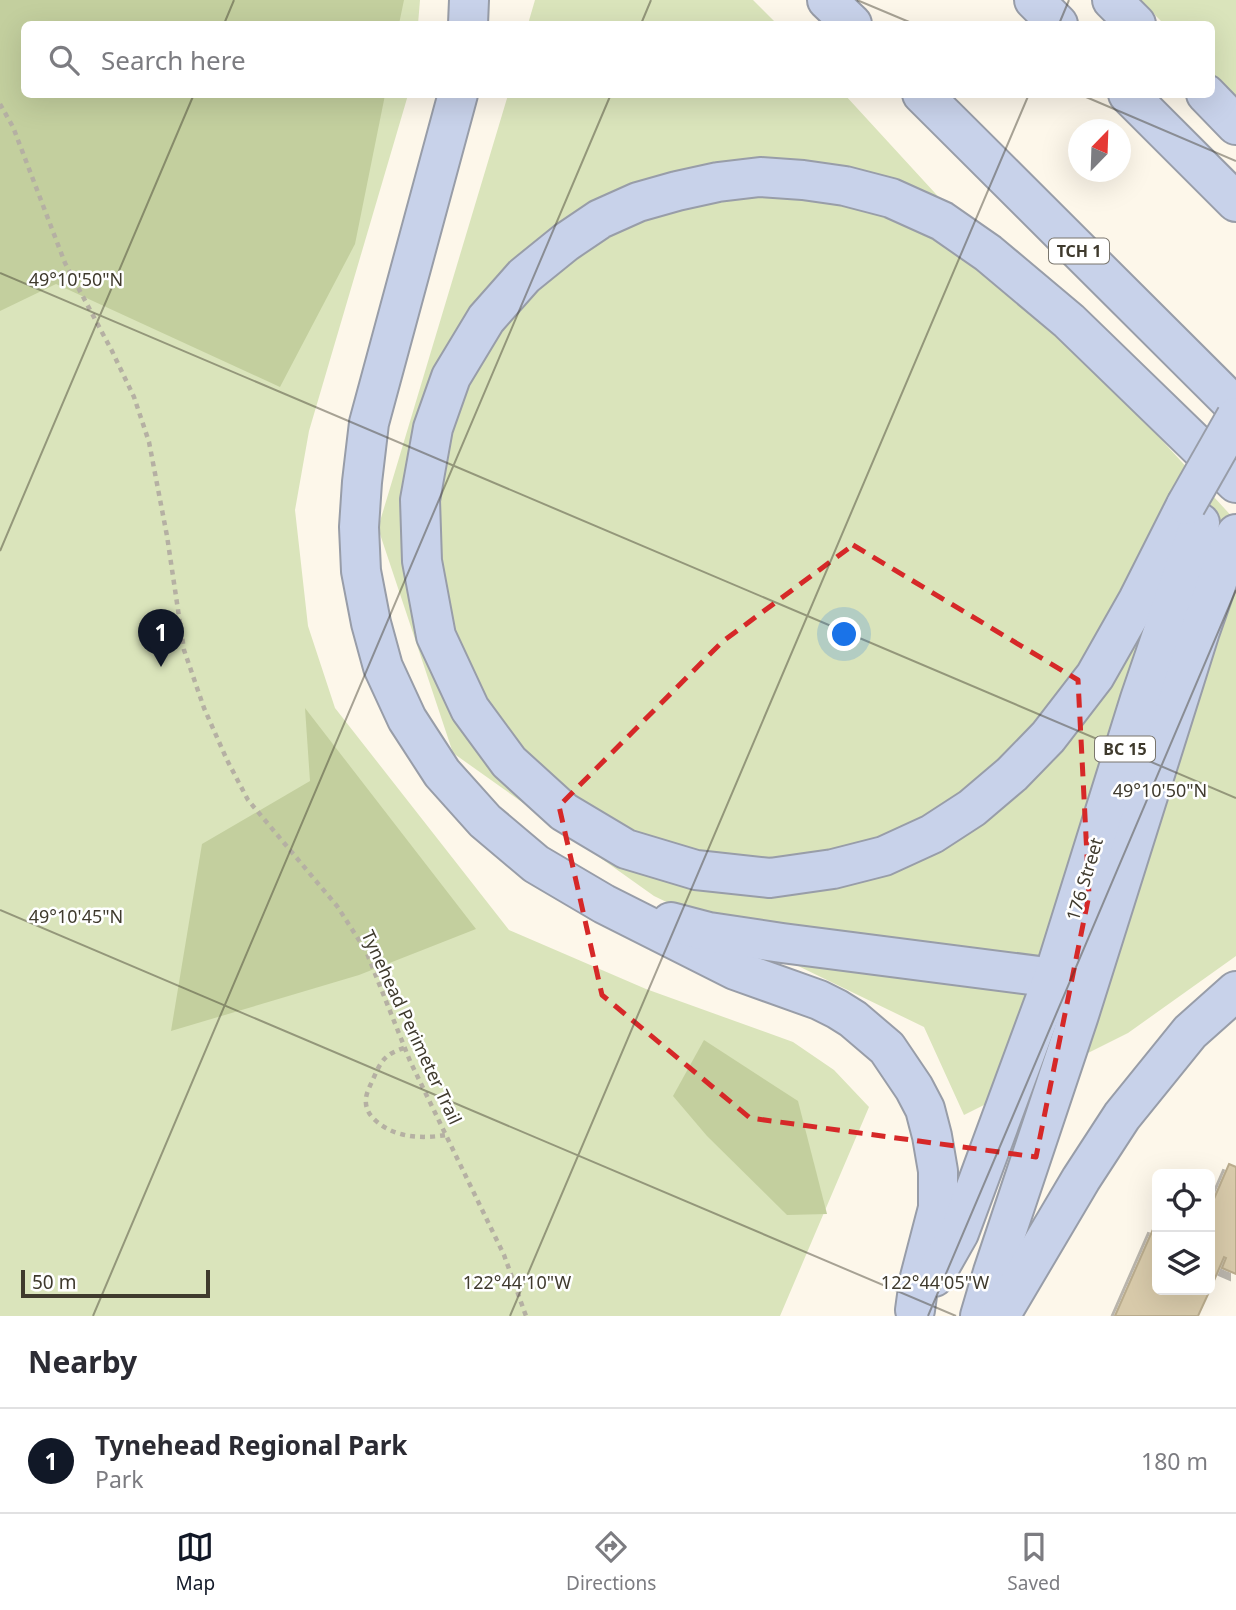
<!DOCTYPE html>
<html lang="en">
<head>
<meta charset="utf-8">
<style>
	:root { --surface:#fff; --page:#f2f2f3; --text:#2b2b33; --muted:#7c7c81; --line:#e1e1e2; --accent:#111827 }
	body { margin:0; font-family:"Noto Sans",sans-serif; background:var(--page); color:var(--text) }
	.controls { position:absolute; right:21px; bottom:21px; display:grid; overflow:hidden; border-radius:10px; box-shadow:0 7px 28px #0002 }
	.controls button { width:63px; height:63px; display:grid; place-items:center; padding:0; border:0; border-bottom:2px solid var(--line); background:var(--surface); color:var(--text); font:35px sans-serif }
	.compass { position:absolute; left:1068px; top:119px; width:63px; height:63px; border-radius:50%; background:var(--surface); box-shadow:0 7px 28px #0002; rotate:23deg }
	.scale { position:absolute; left:21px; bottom:18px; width:189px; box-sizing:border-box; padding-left:7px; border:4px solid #3f3a2d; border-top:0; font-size:19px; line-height:24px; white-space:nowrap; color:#3f3a2d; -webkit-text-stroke:5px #fff; paint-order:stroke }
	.you { position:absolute; left:845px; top:635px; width:24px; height:24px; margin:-18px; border:5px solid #fff; border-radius:50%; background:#1a73e8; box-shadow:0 0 0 10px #1a73e833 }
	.badge { display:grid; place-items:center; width:46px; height:46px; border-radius:50%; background:var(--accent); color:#fff; font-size:23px; font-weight:700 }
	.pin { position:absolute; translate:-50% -58px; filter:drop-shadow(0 2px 4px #0008) }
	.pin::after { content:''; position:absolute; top:37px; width:24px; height:21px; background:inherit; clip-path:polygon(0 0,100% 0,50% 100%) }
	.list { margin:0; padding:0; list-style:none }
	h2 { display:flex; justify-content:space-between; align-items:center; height:91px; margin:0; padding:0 28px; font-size:30px }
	h2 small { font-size:23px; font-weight:400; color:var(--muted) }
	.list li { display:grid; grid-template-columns:46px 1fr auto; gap:21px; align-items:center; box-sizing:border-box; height:105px; padding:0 28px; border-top:2px solid var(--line) }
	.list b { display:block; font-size:26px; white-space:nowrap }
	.list p { margin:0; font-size:23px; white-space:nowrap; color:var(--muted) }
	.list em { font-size:23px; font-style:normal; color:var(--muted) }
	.icon { flex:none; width:38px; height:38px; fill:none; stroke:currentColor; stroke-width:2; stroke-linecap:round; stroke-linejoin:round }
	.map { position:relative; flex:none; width:1236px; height:1316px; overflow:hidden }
	.search { position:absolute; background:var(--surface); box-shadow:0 7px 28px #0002; left:21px; right:21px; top:21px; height:77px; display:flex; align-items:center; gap:18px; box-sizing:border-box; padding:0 24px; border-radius:10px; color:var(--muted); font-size:26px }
	.sheet { height:196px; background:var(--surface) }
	nav { display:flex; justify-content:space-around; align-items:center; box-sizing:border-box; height:98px; border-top:2px solid var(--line); background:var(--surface); font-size:19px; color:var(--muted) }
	nav a { display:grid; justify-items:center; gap:4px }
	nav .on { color:var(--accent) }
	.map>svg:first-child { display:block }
	.green { fill:#dae4bb }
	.forest { fill:#c3cf9e }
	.building { fill:#d8caaa; stroke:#baac8d; stroke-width:2; filter:url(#shadow) }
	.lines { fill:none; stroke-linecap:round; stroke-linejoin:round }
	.highway-casing { stroke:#989da8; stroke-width:42 }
	.path { stroke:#b5b0a3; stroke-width:4.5; stroke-dasharray:5 5; stroke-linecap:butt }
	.highway { stroke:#c8d2ea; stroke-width:38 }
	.highway-bridge-casing { stroke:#989da8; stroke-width:42; stroke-linecap:butt }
	.highway-bridge { stroke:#c8d2ea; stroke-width:38 }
	.marked { fill:none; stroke:#d62828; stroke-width:5; stroke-dasharray:14 9; stroke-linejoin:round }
	.ticks { fill:none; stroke:#3f3a2d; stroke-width:2; stroke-opacity:0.45 }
	.labels { text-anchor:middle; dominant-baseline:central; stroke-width:5; stroke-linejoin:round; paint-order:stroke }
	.shield { fill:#fff; stroke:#79756c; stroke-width:2 }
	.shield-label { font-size:16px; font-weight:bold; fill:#3f3a2d }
	.street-label { font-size:18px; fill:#3f3a2d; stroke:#fff }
	.ticks-label { font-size:18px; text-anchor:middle; fill:#3f3a2d; stroke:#fff; stroke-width:5; stroke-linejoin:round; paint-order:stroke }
</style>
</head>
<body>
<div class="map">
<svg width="1236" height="1316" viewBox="0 0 1236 1316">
	<defs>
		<filter id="shadow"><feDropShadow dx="-6" dy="6" stdDeviation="0" flood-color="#0004"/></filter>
	</defs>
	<rect width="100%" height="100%" fill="#fdf7ea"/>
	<g class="green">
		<path d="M0 0H420L418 24H24V94L408 95 309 431 295 510 308 626 335 708 509 930 646 989 793 1042 834 1070 869 1107 780 1316H0Z"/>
		<path d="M535 0H753L777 24H528Z"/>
		<path d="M1140 0H1236V98L1212 73V24H1164Z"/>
		<path d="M508 95H845L1236 521V956L1128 1033 964 1115 924 1027 654 896 453 753 378 528Z"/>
	</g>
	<g class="forest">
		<path d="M0 0H404L399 24H24V94L385 95 355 244 280 387 56 284 0 311Z"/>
		<path d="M305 708 476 929 359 975 171 1031 202 844 310 781Z"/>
		<path d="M704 1040 798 1101 827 1214 787 1215 707 1136 673 1096Z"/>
	</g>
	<g class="building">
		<path d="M1229 1164 1236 1167V1274L1222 1268 1226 1258 1224 1257 1210 1290V1208Z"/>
		<path d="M1154 1227 1157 1228V1290H1210L1198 1316H1115Z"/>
	</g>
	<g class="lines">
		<defs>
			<g id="highway">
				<path d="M827 0 852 24"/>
				<path d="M1034 0 1058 24"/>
				<path d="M1112 0 1136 24"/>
				<path d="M468 24 469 0"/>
				<path d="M458 94 369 423 362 482 359 527 361 571 371 623 383 667 407 719 442 773 485 821 536 864 604 904 735 970 819 1000 837 1009 853 1019 887 1048 914 1088 925 1109 932 1136 938 1171V1208L919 1281 915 1310"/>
				<path d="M922 94 1236 407"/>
				<path d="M1128 94 1236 202"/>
				<path d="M1206 94 1236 125"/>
				<path d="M1186 505 1138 600 1095 676 1048 737 1012 774 972 808 932 834 884 856 833 869 770 878 696 870 626 849 564 812 509 762 470 709 436 636 422 561 420 500 433 428 451 377 486 319 524 276 566 242 600 219 638 202 677 191 718 182 760 177 803 180 845 186 891 198 942 221 988 253 1069 321 1236 483"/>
				<path d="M671 922 709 932 782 943 1078 981"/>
				<path d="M934 1277 959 1233 1053 978 1140 699 1200 523"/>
				<path d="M980 1316 993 1272 1079 1015 1200 631 1229 548 1236 534"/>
				<path d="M1000 1316 1081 1179 1122 1116 1190 1032 1236 991"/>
			</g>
		</defs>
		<use href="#highway" class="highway-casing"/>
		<g class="path">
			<path d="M0 104 13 127 65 263 112 351 134 397 149 442 167 536 184 650 204 708 227 760 248 800 337 906 366 951 410 1061 504 1255 526 1316"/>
			<path d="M404 1048C386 1054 382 1059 374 1077 371 1084 367 1091 366 1098 365 1106 368 1113 373 1118 392 1138 421 1139 446 1135"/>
		</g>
		<use href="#highway" class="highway"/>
		<defs>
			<path id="highway-bridge" d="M1186 505 1236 417"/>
		</defs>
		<use href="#highway-bridge" class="highway-bridge-casing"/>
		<use href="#highway-bridge" class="highway-bridge"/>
	</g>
	<path class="marked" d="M853 545 1078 680 1089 895 1036 1157 750 1118 602 995 559 806 722 642Z"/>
	<path class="ticks" d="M857 0 914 24M224 24 234 0M641 24 651 0M1059 24 1069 0M1079 94 1236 161M0 273 1236 798M0 551 194 94M0 910 956 1316M93 1316 611 94M510 1316 1029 94M928 1316 1236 590"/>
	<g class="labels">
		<g class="shield">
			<rect x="1049" y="238.5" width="60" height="25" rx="5"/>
			<rect x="1095" y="736.5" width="60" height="25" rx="5"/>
		</g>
		<g class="shield-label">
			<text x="1079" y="251">TCH 1</text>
			<text x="1125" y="749">BC 15</text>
		</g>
		<g class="street-label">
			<text transform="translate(1084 879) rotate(-73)">176 Street</text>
			<text transform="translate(412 1027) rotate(65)">Tynehead Perimeter Trail</text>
		</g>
	</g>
	<g class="ticks-label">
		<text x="76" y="286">49°10'50"N</text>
		<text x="1160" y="797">49°10'50"N</text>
		<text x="76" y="923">49°10'45"N</text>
		<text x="517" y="1289">122°44'10"W</text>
		<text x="935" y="1289">122°44'05"W</text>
	</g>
</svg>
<div class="controls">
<button><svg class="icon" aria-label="locate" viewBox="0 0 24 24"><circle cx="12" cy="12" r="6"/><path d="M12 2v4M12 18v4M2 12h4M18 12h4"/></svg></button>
<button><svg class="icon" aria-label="layers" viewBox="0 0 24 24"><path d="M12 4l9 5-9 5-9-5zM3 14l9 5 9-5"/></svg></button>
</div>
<svg class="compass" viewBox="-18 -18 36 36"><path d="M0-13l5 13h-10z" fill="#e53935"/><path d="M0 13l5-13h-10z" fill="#7c7c81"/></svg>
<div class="scale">50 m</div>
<div class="you"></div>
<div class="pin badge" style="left:161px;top:667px">1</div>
<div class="search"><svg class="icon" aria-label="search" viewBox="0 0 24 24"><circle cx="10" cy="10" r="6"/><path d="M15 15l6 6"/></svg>Search here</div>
</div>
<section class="sheet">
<h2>Nearby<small></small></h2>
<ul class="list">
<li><span class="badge">1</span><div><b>Tynehead Regional Park</b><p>Park</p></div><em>180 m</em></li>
</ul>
</section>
<nav>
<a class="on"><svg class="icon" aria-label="map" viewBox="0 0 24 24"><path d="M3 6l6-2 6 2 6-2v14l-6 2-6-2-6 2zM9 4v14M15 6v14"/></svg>Map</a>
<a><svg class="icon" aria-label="directions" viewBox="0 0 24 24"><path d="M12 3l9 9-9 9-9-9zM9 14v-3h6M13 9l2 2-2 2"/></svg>Directions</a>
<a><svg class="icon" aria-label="saved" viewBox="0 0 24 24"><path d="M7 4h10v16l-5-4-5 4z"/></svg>Saved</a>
</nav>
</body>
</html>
